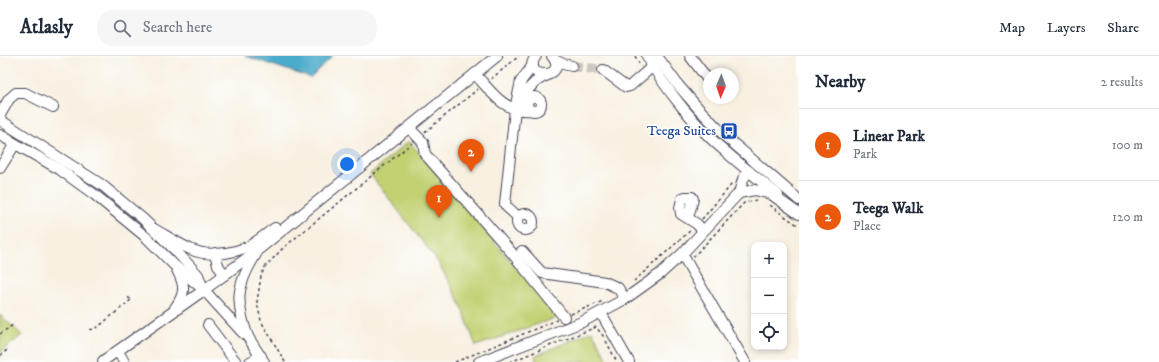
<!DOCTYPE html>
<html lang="en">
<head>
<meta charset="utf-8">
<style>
	:root { --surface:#fff; --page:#f6f6f7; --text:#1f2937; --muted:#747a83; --line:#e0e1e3; --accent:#ea580c }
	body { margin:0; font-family:"IM FELL DW Pica",serif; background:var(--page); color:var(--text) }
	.controls { position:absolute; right:12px; bottom:12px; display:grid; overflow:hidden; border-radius:8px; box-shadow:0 2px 6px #0003 }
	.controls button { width:36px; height:36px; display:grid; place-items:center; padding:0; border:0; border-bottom:1px solid var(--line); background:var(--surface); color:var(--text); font:20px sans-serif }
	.compass { position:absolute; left:703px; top:12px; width:36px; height:36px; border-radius:50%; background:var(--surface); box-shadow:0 2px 6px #0003; rotate:182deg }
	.you { position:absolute; left:347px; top:108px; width:14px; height:14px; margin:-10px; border:3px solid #fff; border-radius:50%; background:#1a73e8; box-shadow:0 0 0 6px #1a73e833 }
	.badge { display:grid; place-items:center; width:26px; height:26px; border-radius:50%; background:var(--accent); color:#fff; font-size:13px; font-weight:700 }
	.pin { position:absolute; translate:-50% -33px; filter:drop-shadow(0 1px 2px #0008) }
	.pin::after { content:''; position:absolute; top:21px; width:14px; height:12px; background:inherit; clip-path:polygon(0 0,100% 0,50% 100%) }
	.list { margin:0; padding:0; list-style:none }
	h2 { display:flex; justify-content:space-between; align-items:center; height:52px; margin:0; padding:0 16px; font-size:17px }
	h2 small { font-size:13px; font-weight:400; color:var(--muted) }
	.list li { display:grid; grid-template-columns:26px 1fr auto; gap:12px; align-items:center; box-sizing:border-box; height:72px; padding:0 16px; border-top:1px solid var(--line) }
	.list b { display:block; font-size:15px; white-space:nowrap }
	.list p { margin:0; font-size:13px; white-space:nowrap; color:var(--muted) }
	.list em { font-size:13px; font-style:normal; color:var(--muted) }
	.icon { flex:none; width:22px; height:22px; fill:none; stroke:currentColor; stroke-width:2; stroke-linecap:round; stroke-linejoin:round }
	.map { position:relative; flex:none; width:799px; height:306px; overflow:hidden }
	header { display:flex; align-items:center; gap:24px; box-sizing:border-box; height:56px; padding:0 20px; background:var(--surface); border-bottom:1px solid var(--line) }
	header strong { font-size:19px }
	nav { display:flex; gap:22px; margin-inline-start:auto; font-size:14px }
	.search { width:280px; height:36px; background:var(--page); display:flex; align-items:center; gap:10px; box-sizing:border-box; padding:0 14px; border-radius:16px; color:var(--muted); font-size:15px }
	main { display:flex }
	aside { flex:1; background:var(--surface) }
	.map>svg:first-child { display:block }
	.green { fill:#c3d173; stroke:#727a57 }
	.water { fill:#4cabcb; stroke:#376683 }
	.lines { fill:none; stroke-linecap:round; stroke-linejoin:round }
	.minor-tunnel { stroke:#cdc7c0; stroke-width:10; stroke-dasharray:10 5; stroke-linecap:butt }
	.minor-casing { stroke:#424154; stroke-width:12 }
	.path { stroke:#424154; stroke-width:1.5; stroke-dasharray:3 3; stroke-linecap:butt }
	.minor { stroke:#fff; stroke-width:10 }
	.labels { text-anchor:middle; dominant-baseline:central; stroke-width:3; stroke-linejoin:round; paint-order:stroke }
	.transit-label { font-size:14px; fill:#164399; stroke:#fff; text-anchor:end }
</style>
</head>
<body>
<header>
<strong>Atlasly</strong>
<div class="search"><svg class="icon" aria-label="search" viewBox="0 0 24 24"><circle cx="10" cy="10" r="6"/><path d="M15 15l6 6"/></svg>Search here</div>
<nav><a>Map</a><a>Layers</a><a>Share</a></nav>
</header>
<main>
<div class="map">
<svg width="799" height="306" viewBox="0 0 799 306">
	<rect width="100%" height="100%" fill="#fff"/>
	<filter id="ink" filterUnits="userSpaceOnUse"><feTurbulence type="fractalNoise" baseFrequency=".025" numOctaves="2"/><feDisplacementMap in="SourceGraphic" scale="8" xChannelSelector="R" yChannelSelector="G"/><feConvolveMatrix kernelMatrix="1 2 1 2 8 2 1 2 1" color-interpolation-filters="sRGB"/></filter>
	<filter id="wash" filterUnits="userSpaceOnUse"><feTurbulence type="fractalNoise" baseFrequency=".012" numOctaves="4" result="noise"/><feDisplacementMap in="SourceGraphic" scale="16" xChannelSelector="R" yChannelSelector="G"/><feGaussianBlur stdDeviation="0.9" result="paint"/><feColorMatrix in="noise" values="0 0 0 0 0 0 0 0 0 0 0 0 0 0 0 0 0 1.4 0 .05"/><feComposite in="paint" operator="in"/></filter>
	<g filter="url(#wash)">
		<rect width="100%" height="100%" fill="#f8f0e1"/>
		<g class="green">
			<path d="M409 85 558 261 476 290 461 249 438 206 370 118Z"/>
			<path d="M0 259 22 279 0 297Z"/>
			<path d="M592 275 609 306H536L535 300Z"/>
		</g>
		<path class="water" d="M245 0H333L311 22Z"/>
	</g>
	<g filter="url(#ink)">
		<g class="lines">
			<path class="minor-tunnel" d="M572 10 603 14"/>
			<defs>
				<g id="minor">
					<path d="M536 0C518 24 571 24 552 0"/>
					<path d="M647 0C665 33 697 72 726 96 743 111 761 125 778 139"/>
					<path d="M657 0 678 29 698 52 726 81 799 144"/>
					<path d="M690 0 709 25"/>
					<path d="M555 4 563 8 572 10"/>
					<path d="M603 14 626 31 630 30 653 10"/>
					<path d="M475 18C491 35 504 57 530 54"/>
					<circle cx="534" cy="48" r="7"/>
					<path d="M518 49C526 36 533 24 548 19"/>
					<path d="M0 59 9 43 16 37H25L53 51"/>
					<path d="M0 64 102 129 143 163 176 195 198 219 203 233"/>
					<path d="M409 72 423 86 425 98 512 197 564 261"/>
					<path d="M0 79 59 113 95 139 146 181 174 209 204 234 242 276 248 281 264 306"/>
					<path d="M0 112 15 88"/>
					<path d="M739 137 743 123 749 115"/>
					<circle cx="525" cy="166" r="8"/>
					<path d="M518 161 507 151 505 148 515 53 521 25 533 9"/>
					<path d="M688 162 693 143 692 141H685L682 143 680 152 681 158 697 168 703 175"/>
					<path d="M152 172C165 179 177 187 190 193 206 201 231 198 247 191 257 186 266 178 275 172"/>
					<path d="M522 195 542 217 605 226 618 232 625 243"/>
					<path d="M215 197 218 209 224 219"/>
					<path d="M682 198 745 306"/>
					<path d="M175 252C186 237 185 229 177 214"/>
					<path d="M601 257 629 306"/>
					<path d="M208 269 236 306"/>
					<path d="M248 281C235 245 236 230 256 198"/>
					<path d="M118 295 124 306"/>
					<path d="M103 305 204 234 259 193 497 0"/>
					<path d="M250 306 261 300"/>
					<path d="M479 306 582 266 625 243 660 218 682 198 739 137 755 134 771 138 799 158"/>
				</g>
			</defs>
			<use href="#minor" class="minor-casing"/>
			<g class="path">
				<path d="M635 0 641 11"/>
				<path d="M491 23 519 0"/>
				<path d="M425 76 478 33"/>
				<path d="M770 149 783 159 799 170"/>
				<path d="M702 163 732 128"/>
				<path d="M693 201 744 147 756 144"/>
				<path d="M634 225 691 174"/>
				<path d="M571 258 603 245"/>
				<path d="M90 274 98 271 132 243 125 241"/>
				<path d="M0 278 14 268"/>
				<path d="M606 285 617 306"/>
				<path d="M0 300 7 294"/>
				<path d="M285 306 261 265 257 246 261 220 265 211 283 192 412 87"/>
				<path d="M455 306 557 264"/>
				<path d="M510 306 596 271 604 281"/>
			</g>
			<use href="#minor" class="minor"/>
		</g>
	</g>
	<defs>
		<symbol id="bus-square" viewBox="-11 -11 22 22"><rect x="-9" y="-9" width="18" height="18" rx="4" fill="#1a4fb4" stroke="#fff"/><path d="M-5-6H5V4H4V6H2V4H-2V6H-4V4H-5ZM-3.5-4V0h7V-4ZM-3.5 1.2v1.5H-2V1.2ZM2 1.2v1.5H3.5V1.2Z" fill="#fff"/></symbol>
	</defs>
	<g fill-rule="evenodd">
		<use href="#bus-square" x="719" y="65" width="20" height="20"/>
	</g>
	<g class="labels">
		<g class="transit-label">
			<text x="716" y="75">Teega Suites</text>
		</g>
	</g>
</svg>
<div class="controls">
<button>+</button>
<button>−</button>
<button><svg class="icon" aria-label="locate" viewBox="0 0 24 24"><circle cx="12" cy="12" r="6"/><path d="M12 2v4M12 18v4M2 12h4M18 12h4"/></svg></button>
</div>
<svg class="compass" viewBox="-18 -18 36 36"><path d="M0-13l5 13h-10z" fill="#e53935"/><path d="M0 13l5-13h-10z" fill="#747a83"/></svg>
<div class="you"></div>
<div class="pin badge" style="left:439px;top:162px">1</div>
<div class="pin badge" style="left:471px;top:116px">2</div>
</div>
<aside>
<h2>Nearby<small>2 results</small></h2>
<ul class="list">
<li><span class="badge">1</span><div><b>Linear Park</b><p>Park</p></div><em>100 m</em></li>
<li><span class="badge">2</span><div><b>Teega Walk</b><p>Place</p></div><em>120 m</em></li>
</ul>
</aside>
</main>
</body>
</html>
